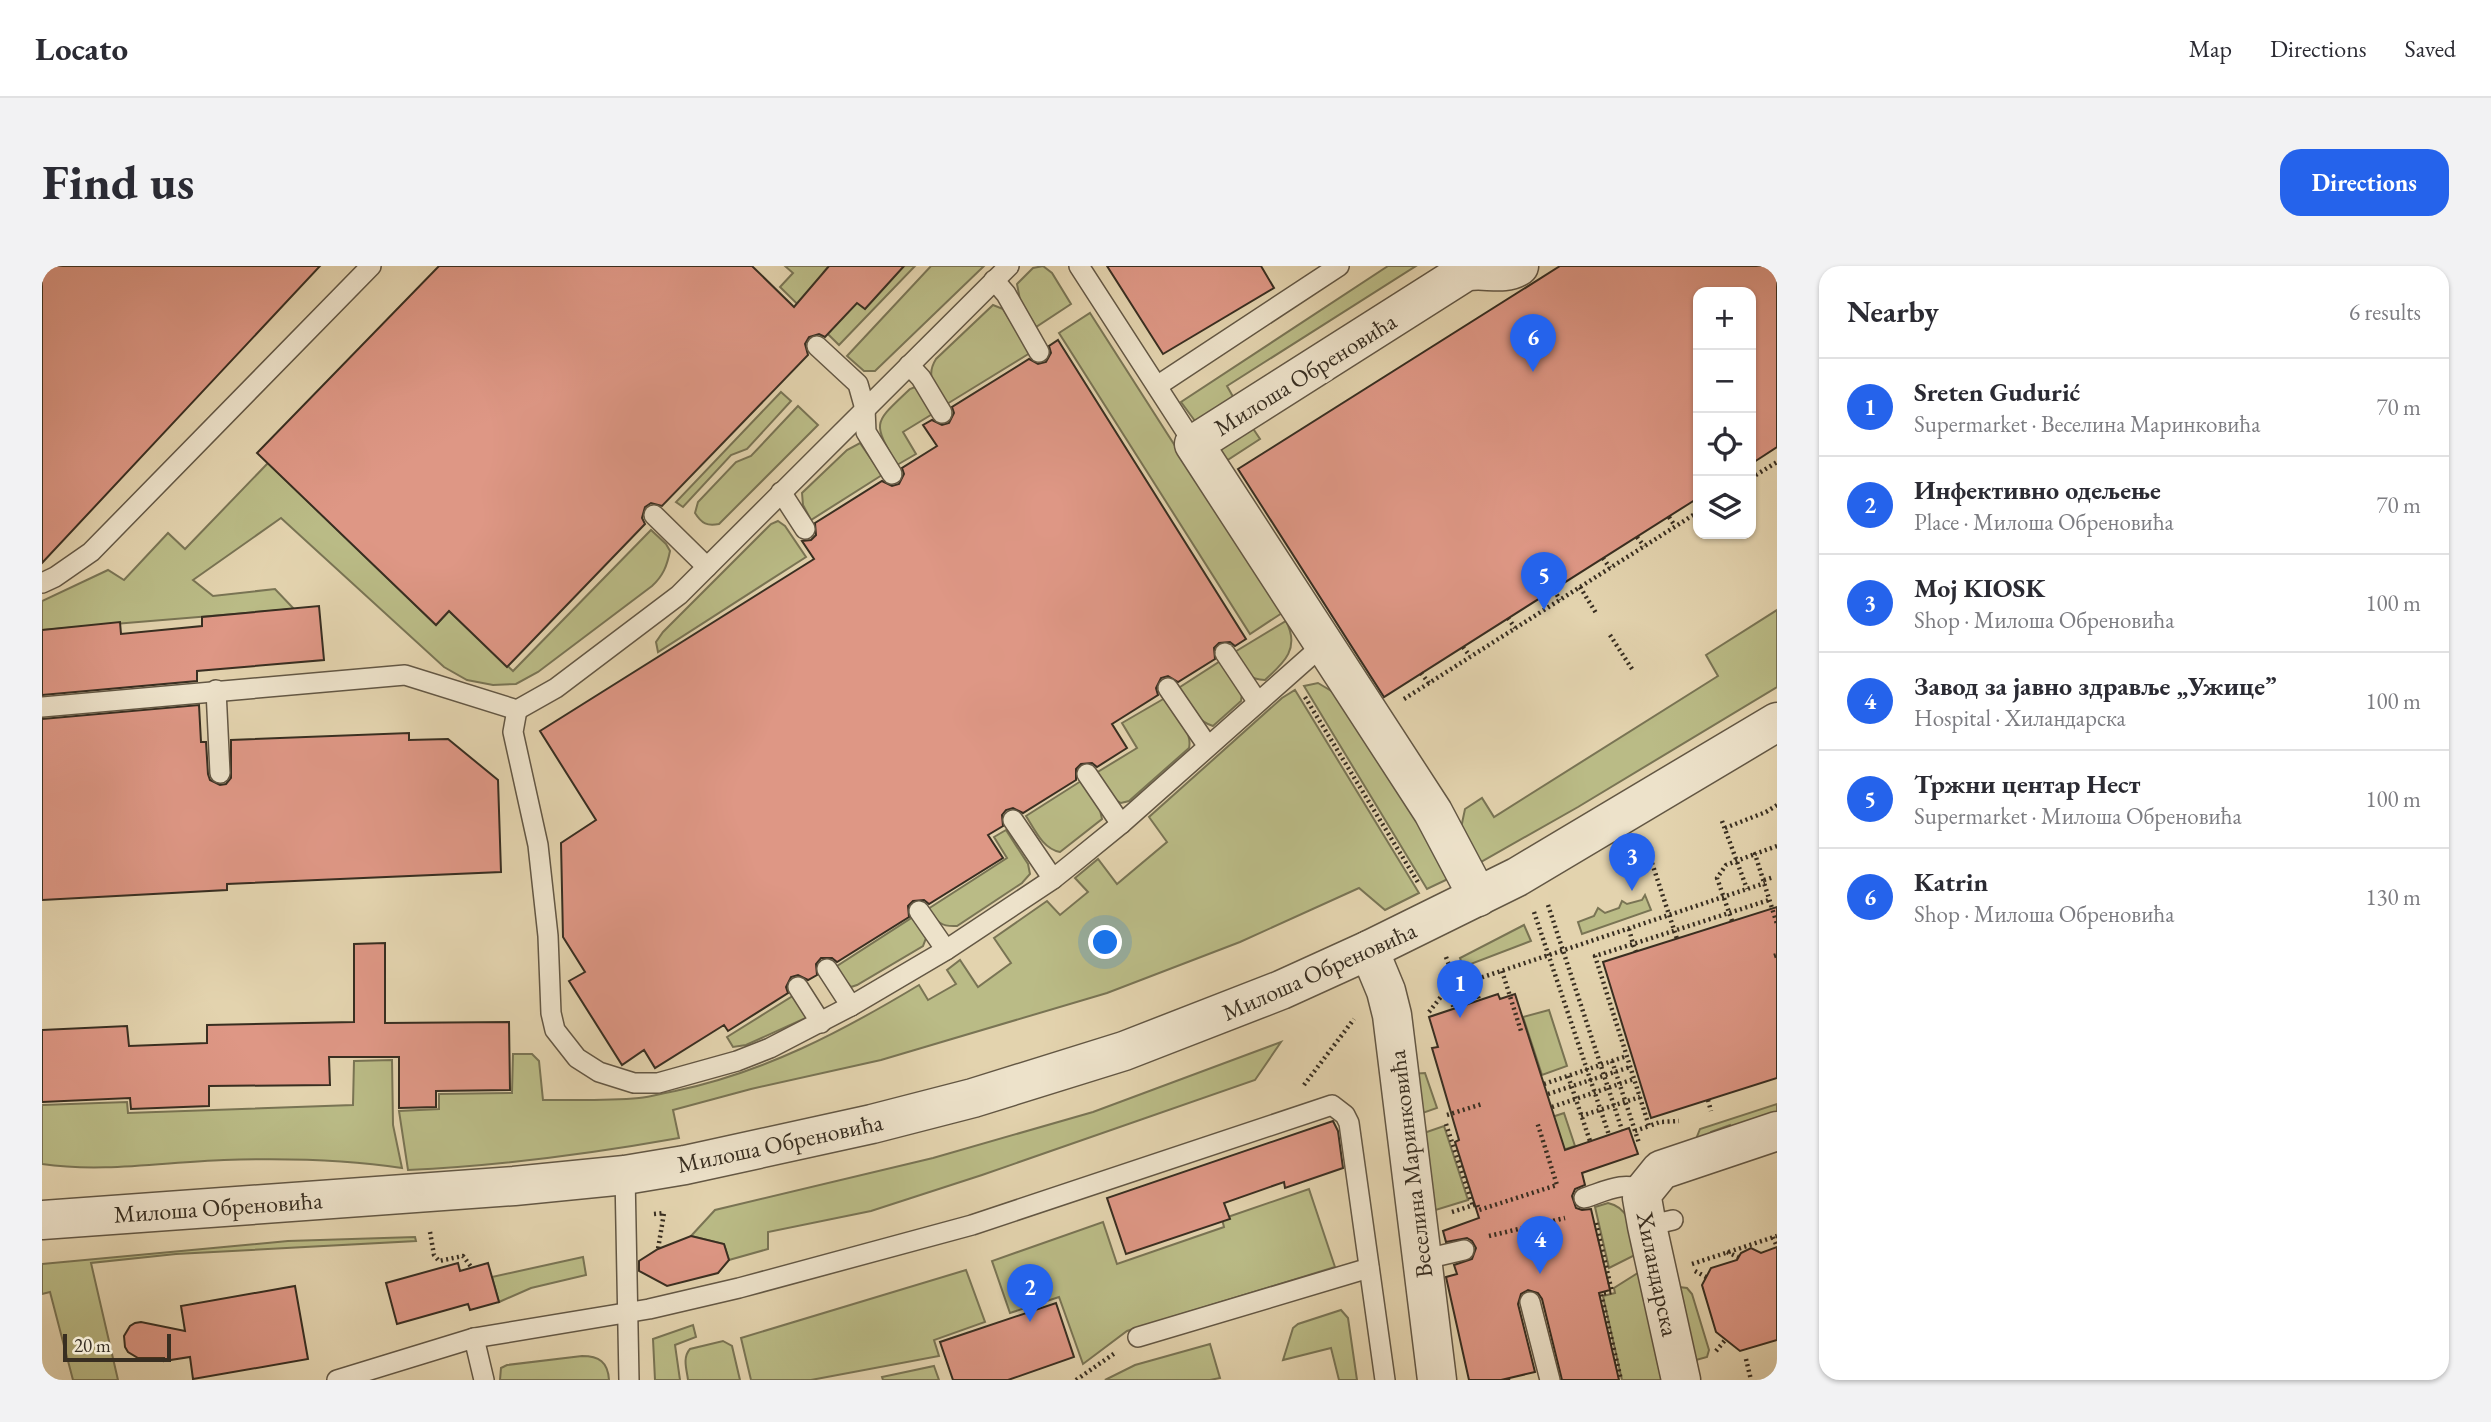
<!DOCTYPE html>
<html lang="en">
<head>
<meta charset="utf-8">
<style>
	:root { --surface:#fff; --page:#f2f2f3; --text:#2b2b33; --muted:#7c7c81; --line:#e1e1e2; --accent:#2563eb }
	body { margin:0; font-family:"EB Garamond",serif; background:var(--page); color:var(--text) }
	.controls { position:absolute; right:21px; top:21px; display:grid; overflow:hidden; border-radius:14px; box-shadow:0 2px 5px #0004 }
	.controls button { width:63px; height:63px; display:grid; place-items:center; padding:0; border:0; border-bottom:2px solid var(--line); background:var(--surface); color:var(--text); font:35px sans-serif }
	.scale { position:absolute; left:21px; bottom:18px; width:108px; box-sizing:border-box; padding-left:7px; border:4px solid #382e21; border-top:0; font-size:19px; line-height:24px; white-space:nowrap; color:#382e21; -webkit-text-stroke:5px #ede2ca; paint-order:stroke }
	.you { position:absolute; left:1064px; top:677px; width:24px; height:24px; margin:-18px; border:5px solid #fff; border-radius:50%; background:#1a73e8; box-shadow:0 0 0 10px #1a73e833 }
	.badge { display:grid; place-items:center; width:46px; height:46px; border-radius:50%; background:var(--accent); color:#fff; font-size:23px; font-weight:700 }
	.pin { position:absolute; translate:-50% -58px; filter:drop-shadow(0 2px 4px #0008) }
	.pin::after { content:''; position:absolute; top:37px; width:24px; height:21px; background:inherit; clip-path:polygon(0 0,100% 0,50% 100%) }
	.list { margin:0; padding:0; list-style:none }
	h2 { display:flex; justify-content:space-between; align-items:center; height:91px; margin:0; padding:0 28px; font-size:30px }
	h2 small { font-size:23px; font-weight:400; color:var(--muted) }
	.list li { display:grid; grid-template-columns:46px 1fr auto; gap:21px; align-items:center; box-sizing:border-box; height:98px; padding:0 28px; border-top:2px solid var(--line) }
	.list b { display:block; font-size:26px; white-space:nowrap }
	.list p { margin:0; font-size:23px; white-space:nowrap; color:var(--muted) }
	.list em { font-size:23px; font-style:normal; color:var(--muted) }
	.icon { flex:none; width:38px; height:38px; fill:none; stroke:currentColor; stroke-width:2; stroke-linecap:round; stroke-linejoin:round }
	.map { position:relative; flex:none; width:1735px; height:1114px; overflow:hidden; border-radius:21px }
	header { display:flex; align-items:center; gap:42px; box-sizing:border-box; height:98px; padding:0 35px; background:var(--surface); border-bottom:2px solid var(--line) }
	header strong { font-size:33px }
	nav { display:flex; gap:38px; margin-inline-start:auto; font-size:24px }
	.intro { display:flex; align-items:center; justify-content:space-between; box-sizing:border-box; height:168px; padding:0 42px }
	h1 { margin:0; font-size:49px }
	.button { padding:18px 32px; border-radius:21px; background:var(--accent); color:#fff; font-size:24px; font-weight:700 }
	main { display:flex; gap:42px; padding:0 42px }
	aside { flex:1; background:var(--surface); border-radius:21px; box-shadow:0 2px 5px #0004 }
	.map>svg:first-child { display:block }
	.green { fill:#babb86; stroke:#797454; stroke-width:2 }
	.building { fill:#de9785; stroke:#382e21; stroke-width:2 }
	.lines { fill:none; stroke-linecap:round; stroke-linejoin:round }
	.service-casing { stroke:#635744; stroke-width:22 }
	.minor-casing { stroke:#635744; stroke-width:41 }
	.tertiary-casing { stroke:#635744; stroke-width:41 }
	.path { stroke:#382e21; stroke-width:4.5; stroke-dasharray:2 3.5; stroke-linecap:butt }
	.service { stroke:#ede2ca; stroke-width:19 }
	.minor { stroke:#ede2ca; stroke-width:38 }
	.tertiary { stroke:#ede2ca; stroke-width:38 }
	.labels { text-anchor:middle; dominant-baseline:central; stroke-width:7; stroke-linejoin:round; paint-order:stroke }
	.street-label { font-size:24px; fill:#382e21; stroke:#ede2ca }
</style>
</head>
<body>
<header>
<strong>Locato</strong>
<nav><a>Map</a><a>Directions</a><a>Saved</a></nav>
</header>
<div class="intro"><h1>Find us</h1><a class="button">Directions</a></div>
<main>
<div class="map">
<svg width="1735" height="1114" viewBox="0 0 1735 1114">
	<rect width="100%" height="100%" fill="#e3d3ae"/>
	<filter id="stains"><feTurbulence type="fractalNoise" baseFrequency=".00286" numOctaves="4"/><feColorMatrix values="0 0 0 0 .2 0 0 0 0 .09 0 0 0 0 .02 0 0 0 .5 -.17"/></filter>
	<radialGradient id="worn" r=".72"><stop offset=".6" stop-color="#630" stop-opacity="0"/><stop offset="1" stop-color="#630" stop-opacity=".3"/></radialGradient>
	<g class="green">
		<path d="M743 0H787L782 6 823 43 862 0H873L797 79 738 21 751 7Z"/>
		<path d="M889 0H942L833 105H822L805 90Z"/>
		<path d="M1001 0 1010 7 1029 38 994 61 978 34 975 18 991 2Z"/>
		<path d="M1346 0H1374L1185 120 1194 136 1153 155 1139 136Z"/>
		<path d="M951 39 961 43 988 87 905 138C895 122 882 112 894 93Z"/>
		<path d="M1048 47 1240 347 1208 368 1017 67Z"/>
		<path d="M873 121 892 147 861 166 874 188 855 199C830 155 831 158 868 123Z"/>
		<path d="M739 126 749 135 705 183 689 189 641 241 634 236Z"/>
		<path d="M756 140 776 159 677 258C665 260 660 258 653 247L656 236 694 196 709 190Z"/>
		<path d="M1208 158 1218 173 1181 197 1174 184Z"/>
		<path d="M818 177 840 209 769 254 761 239 760 227 805 184Z"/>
		<path d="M226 197 394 359 407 345 471 405 609 264 624 278 628 285C625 300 621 310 610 320L496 406 474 418 451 419 425 414 402 401 239 252 151 314 171 330 233 323 252 343 0 364V335L66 304 82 314 126 267 143 283Z"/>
		<path d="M736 255 743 260 764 291 616 386 614 376 621 366 729 258Z"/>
		<path d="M1735 344V421L1536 541 1437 597 1419 562 1423 543 1440 532 1452 551 1676 410 1664 389Z"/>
		<path d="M1244 355C1258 382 1243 396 1223 414 1204 414 1200 401 1191 387Z"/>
		<path d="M1180 394 1200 427 1199 435 1171 460C1154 455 1145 437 1135 423Z"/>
		<path d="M1276 417 1291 426 1376 555 1408 612 1385 623 1262 420Z"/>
		<path d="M1253 424 1377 627 1343 644 1317 622 1198 676 1065 727 839 794 709 823 631 844 637 872C547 888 457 900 366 904L357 845 397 843V828L470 827 471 788H490L497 795 501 834C532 834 565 835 597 832 609 831 621 827 633 825 723 806 799 766 877 719L886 734 914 718 905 704 918 694 936 721 969 697 952 672 1005 635 1018 649 1046 626 1033 612 1056 593 1075 618 1125 576 1107 551 1240 432Z"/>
		<path d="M1123 432C1132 446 1151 465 1147 482L1087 535 1079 537 1072 533 1054 507 1095 482 1080 457Z"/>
		<path d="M1039 515 1058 544 1060 553 1018 586C1001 583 993 564 984 550Z"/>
		<path d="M964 564 986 598 988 608 980 617 915 660C899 661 895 656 886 643L965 592 952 571Z"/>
		<path d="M1603 629 1609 644 1540 668 1536 656 1552 650 1556 642 1563 647 1577 642 1580 635 1585 638 1600 634Z"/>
		<path d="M871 651 884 672 881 680 815 719 809 721 792 702Z"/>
		<path d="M1482 659 1489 675 1421 701 1418 692Z"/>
		<path d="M754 728 766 751 704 779 691 781 685 771Z"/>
		<path d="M1507 744 1525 800 1500 809 1481 751Z"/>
		<path d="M1239 776 1213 814 940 909 829 945 726 966V983L687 994 682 978 649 970 673 944 891 892 1051 846Z"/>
		<path d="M350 794 351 859 360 902C302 893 241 892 182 894 123 896 60 907 0 898V839L85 836 86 847 311 839 312 795Z"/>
		<path d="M1383 807 1395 842 1375 849 1369 808Z"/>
		<path d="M1735 838V850L1690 865 1688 859 1669 866 1670 872 1652 878 1658 863Z"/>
		<path d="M1522 847 1533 880 1512 887 1501 854Z"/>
		<path d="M1402 860 1426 934 1387 946 1379 868Z"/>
		<path d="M1267 923 1293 1001 1085 1065 1041 1098 1017 1031 968 1047 950 995 1061 956 1075 998 1182 961 1180 953Z"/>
		<path d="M1566 937C1590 942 1590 968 1595 988L1567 1002 1553 941Z"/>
		<path d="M373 971 374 975 134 988 49 997 76 1114H31L8 1026 0 1028V998L246 975Z"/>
		<path d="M541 991 544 1009 489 1022 457 1036 450 1011Z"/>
		<path d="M924 1004 943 1056 892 1074 897 1090 769 1114H709L699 1072Z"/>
		<path d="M1599 1005 1625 1114H1580L1561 1030 1573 1027 1572 1022Z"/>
		<path d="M1637 1021 1645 1022 1650 1028 1667 1084 1665 1091 1654 1094Z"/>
		<path d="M1299 1044 1306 1052 1315 1114H1297L1289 1082 1241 1094 1251 1062 1256 1058Z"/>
		<path d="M651 1059 654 1071 633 1079 638 1114H613L611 1073Z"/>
		<path d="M681 1075 690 1080 698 1114H646C645 1104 640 1092 648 1083Z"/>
		<path d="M1168 1078 1178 1112 1168 1114H1063L1093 1099Z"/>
		<path d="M540 1090C557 1090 566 1096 567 1114H458L459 1102 465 1099Z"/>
		<path d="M892 1100 897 1114H841L840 1111Z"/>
	</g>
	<g class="building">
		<path d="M0 0H278L0 297Z"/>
		<path d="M397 0H710L752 41 787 0H862L823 43 815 37 783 71 777 68 767 71 763 78 766 89 620 240 609 237 603 241 600 252 603 258 465 401 407 345 394 359 215 187Z"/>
		<path d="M1065 0H1219L1232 22 1121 88Z"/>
		<path d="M1518 0H1735V181L1709 198V26H1656V232L1342 431 1196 203Z"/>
		<path d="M1016 74 1204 373 1193 380 1188 376 1177 377 1172 382 1173 393 1136 416 1126 410 1119 412 1114 422 1116 429 1070 458 1085 482 1055 501 1050 497 1039 498 1034 503V514L981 547 971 542 964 544 960 549 961 560 946 569 961 592 887 638 882 634 871 635 866 640 867 651 795 696 790 692H779L774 698 775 709 766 714 756 709 749 711 744 721 746 727 686 765 682 759 613 802 602 784 580 799 527 715 543 706 521 671 519 577 554 554 498 465 772 293 760 275 769 274 774 269 773 257 840 215 850 220 857 218 862 208 860 202 895 180 881 159 890 154 900 159 907 157 912 147 910 141 987 93 996 98 1004 96 1009 87 1007 80Z"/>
		<path d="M277 340 282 394 155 405V415L0 429V364L78 356 79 368 160 360V351Z"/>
		<path d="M157 439 159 476H164L166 508 168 514 178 519 184 518 189 512V474L367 467V474L406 473 456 514 459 606 185 618V624L0 634V453Z"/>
		<path d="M1735 641V812L1609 852 1561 696Z"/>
		<path d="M343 677V757L467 756 468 824 394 825V841L357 842V791H287L288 819 167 820V840L89 843 88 832 0 836V764L85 760 87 780 165 777V759L312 756V678Z"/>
		<path d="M1456 728 1458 733 1473 728 1523 884 1587 862 1596 888 1540 907 1543 919 1533 923 1530 930 1534 942 1540 944 1549 943 1568 1024 1557 1027 1577 1114H1520L1500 1033 1496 1027 1486 1024 1479 1028 1476 1038 1493 1106 1459 1114H1427L1404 1011 1415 1008 1412 999 1430 993 1434 982 1430 975 1425 972 1404 976 1401 965 1437 952 1413 876 1417 874 1390 782 1396 781 1387 751Z"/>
		<path d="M1291 855 1296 865 1301 902 1243 922 1242 916 1182 937 1188 953 1084 988 1065 932Z"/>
		<path d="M649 970 682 978 687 994 676 1007 625 1020 597 1005V995L616 983Z"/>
		<path d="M1735 981V1074L1698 1085 1674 1066 1660 1019 1669 1002 1695 994 1699 987 1709 982 1719 987Z"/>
		<path d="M416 997 418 1005 446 997 457 1036 428 1044 426 1038 355 1058 344 1017Z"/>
		<path d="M253 1020 266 1093 151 1113 148 1091 122 1095V1092H96L86 1086 83 1081 82 1070 88 1060 93 1057 99 1056 143 1065 139 1040Z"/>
		<path d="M1014 1037 1032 1091 966 1114H911L898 1076Z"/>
	</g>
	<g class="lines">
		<defs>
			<g id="service">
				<path d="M1037 0 1152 178"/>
				<path d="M952 14 964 28 997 86"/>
				<path d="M775 80 816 118 823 143 824 166 850 208"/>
				<path d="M867 99 879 112 900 147"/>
				<path d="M1115 120 1297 0"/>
				<path d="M739 226 763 263"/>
				<path d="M612 249 665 301"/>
				<path d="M0 317 13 311 49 286 329 0"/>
				<path d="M1183 387 1215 435"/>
				<path d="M1126 422 1165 479"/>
				<path d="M174 424 178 507"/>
				<path d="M0 441 363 409 475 444 514 422 637 329 967 0"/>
				<path d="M475 444 471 466 496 579 506 670 509 747 513 764 535 792 557 806 592 817H616L695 795 728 782 809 740 904 684 1011 613 1031 597 1079 558 1282 378"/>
				<path d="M1045 508 1079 558"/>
				<path d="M971 554 1011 613"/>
				<path d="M877 645 904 684"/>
				<path d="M785 703 809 740"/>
				<path d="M756 721 779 757"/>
				<path d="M583 909 587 1114"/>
				<path d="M1542 932C1562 926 1582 914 1602 925"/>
				<path d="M1605 960 1631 954"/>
				<path d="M1379 994 1422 984"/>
				<path d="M1488 1036 1508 1114"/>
				<path d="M1096 1071 1327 1002"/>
				<path d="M432 1072 442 1114"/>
				<path d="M295 1114 432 1072 607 1043 697 1022 930 959 1290 839 1303 849 1307 857 1343 1114"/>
			</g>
			<g id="minor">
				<path d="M1436 631 1391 546 1152 178 1423 6C1441 1 1461 11 1477 0"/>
				<path d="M1327 684 1344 725 1350 749 1395 1114"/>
				<path d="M1639 1114 1605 960 1600 932 1602 925 1619 904 1735 865"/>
			</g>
			<path id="tertiary" d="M0 954 472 920 583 909 643 899 830 858 931 832 1082 785 1239 724 1327 684 1475 611 1735 456"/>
		</defs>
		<use href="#service" class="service-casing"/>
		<use href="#minor" class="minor-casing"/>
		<use href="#tertiary" class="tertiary-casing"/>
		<g class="path">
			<path d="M1709 212 1735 196"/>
			<path d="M1627 251 1633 260"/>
			<path d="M1595 271 1602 280"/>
			<path d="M1561 292 1568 302"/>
			<path d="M1538 321 1554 347"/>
			<path d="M1512 324 1518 334"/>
			<path d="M1466 352 1473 362"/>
			<path d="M1568 369 1590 403"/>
			<path d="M1421 381 1428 390"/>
			<path d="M1379 407 1387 417"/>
			<path d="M1263 431 1377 618"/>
			<path d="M1362 433 1656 246"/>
			<path d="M1680 555 1705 623"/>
			<path d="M1683 562 1724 546 1735 539"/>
			<path d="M1735 580 1713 588 1735 658"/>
			<path d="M1610 597 1635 673"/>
			<path d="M1722 614 1732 611"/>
			<path d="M1506 639 1580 864"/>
			<path d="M1492 646 1567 869"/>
			<path d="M1690 655 1675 612 1684 599 1713 588"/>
			<path d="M1587 663 1591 678 1553 690 1607 860 1618 856 1637 855"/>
			<path d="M1594 686 1591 678 1727 634"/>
			<path d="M1732 690 1735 689"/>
			<path d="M1404 691 1415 720"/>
			<path d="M1460 705 1479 765"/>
			<path d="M1431 715 1437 734"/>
			<path d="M1406 723 1412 743"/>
			<path d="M1387 746 1405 723 1723 617"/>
			<path d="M1570 795 1597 877"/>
			<path d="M1526 810 1548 875"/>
			<path d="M1502 818 1585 790"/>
			<path d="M1262 819 1312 753"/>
			<path d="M1506 828 1588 801"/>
			<path d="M1666 834 1669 845"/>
			<path d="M1510 841 1592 813"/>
			<path d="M1405 849 1440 838"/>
			<path d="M1539 850 1598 831"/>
			<path d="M1404 858 1431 940"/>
			<path d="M1593 865 1607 860"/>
			<path d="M1410 946 1435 938 1437 944 1515 919 1495 856"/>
			<path d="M612 948 622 947 616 983"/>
			<path d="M1554 957 1570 1026 1559 1028 1579 1114"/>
			<path d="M388 966 392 989 397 995 421 990 430 1002"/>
			<path d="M1447 970 1523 952"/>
			<path d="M1731 971 1735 981"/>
			<path d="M1685 986 1696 991"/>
			<path d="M1650 998 1735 970"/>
			<path d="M1653 1005 1664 1011"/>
			<path d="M1674 1085 1684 1073"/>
			<path d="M1704 1093 1709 1114"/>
			<path d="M1466 1113V1114"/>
			<path d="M1034 1114 1073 1087"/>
		</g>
		<use href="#service" class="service"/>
		<use href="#minor" class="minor"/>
		<use href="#tertiary" class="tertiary"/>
	</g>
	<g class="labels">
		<g class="street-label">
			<text transform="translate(1263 108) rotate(-32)">Милоша Обреновића</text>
			<text transform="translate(1277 705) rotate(-24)">Милоша Обреновића</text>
			<text transform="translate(738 877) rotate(-12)">Милоша Обреновића</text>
			<text transform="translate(1368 898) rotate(-97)">Веселина Маринковића</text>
			<text transform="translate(176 941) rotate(-4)">Милоша Обреновића</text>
			<text transform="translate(1616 1008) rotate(78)">Хиландарска</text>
		</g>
	</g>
	<rect width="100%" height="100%" filter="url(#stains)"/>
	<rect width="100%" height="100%" fill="url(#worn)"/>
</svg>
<div class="controls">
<button>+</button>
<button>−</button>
<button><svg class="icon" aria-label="locate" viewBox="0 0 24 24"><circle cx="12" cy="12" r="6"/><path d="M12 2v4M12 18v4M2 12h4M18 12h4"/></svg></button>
<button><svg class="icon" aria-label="layers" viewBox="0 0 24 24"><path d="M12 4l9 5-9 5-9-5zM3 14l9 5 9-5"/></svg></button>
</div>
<div class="scale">20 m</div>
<div class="you"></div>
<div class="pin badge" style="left:1418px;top:752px">1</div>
<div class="pin badge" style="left:988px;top:1056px">2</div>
<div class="pin badge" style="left:1590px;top:625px">3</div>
<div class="pin badge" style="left:1498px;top:1008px">4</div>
<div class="pin badge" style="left:1502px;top:344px">5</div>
<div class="pin badge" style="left:1491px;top:106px">6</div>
</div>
<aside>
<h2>Nearby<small>6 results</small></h2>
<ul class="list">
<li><span class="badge">1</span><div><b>Sreten Gudurić</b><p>Supermarket · Веселина Маринковића</p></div><em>70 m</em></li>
<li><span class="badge">2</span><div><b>Инфективно одељење</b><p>Place · Милоша Обреновића</p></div><em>70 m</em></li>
<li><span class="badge">3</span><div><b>Moj KIOSK</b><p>Shop · Милоша Обреновића</p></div><em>100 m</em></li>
<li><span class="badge">4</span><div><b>Завод за јавно здравље „Ужице”</b><p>Hospital · Хиландарска</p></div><em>100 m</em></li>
<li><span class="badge">5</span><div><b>Тржни центар Нест</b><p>Supermarket · Милоша Обреновића</p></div><em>100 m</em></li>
<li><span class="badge">6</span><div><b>Katrin</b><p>Shop · Милоша Обреновића</p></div><em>130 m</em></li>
</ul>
</aside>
</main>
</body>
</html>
